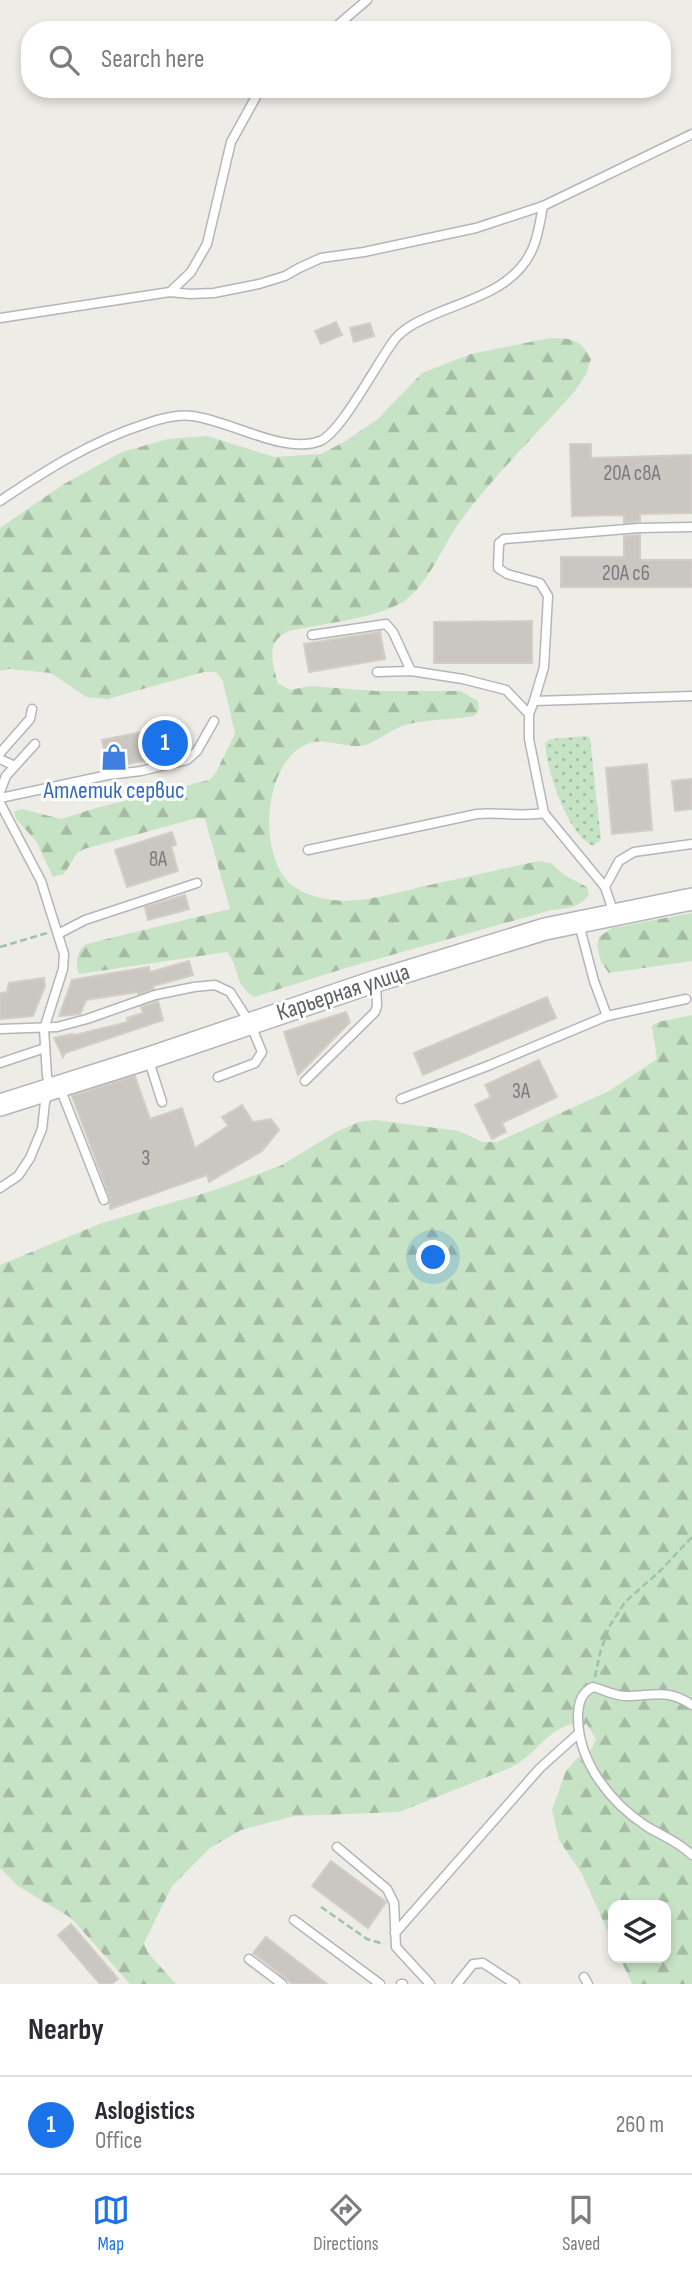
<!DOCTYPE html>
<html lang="en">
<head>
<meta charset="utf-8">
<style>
	:root { --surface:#fff; --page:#f2f2f3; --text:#2b2b33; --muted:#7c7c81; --line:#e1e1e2; --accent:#1a73e8 }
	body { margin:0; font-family:"Sofia Sans Condensed",sans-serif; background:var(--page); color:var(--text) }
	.controls { position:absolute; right:21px; bottom:21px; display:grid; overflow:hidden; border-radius:14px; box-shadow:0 4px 10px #0003 }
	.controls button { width:63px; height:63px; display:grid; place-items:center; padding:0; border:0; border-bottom:2px solid var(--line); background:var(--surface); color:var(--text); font:35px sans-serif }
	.you { position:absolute; left:434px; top:1258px; width:24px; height:24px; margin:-18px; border:5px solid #fff; border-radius:50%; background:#1a73e8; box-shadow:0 0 0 10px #1a73e833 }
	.badge { display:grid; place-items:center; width:46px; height:46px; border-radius:50%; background:var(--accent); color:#fff; font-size:23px; font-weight:700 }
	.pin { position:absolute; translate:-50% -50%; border:4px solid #fff; box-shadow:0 2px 7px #0006 }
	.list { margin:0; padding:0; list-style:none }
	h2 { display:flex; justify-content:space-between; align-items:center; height:91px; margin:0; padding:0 28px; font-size:30px }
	h2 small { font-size:23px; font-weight:400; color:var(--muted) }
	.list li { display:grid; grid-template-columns:46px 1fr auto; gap:21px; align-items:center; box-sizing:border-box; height:98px; padding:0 28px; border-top:2px solid var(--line) }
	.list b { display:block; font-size:26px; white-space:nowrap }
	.list p { margin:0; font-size:23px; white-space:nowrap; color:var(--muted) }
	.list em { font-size:23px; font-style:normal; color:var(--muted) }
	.icon { flex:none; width:38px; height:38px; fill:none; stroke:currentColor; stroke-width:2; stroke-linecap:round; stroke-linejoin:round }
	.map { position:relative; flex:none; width:692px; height:1984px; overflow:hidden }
	.search { position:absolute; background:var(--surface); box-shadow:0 4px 10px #0003; left:21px; right:21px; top:21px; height:77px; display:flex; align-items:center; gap:18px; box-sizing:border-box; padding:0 24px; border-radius:28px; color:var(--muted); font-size:26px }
	.sheet { height:189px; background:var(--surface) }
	nav { display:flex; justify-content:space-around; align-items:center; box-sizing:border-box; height:98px; border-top:2px solid var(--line); background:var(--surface); font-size:19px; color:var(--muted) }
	nav a { display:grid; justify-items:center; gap:4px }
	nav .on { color:var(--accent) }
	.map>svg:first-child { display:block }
	.grass { fill:url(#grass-dots) }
	.forest { fill:url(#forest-firs) }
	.building { fill:#cac7c3; stroke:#d2cec5; stroke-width:2 }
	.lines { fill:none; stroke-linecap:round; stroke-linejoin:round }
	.lane-casing { stroke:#b3b6b9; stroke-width:11 }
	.secondary-casing { stroke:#b2b5b9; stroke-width:24 }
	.path { stroke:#9fc3a8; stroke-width:2.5; stroke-dasharray:7 3.5; stroke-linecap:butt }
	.lane { stroke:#fff; stroke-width:8 }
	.secondary { stroke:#fff; stroke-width:21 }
	.labels { text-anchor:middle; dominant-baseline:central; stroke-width:6; stroke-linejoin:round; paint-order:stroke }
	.number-label { font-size:21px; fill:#797a7c }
	.shop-label { font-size:24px; fill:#366cbe; stroke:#fff }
	.street-label { font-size:24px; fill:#5e6165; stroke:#fff }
</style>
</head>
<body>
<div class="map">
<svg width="692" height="1984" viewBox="0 0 692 1984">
	<defs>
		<pattern id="grass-dots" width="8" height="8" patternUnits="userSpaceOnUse" patternTransform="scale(1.75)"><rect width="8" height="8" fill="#c7e3c5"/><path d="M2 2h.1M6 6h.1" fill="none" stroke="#a5bba4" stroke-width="1.8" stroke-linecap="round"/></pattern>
		<pattern id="forest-firs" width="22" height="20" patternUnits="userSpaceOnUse" patternTransform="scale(1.75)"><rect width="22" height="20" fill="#c7e3c5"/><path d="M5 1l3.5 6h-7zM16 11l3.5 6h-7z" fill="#a5bba4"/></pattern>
	</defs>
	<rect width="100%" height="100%" fill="#eeece6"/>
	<path class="grass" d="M587 736 590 738 601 840 593 846C568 836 546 769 545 743L550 739Z"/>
	<g class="forest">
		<path d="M550 338C572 339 580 338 591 359L586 374 575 391C537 434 495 474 461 520 443 545 431 579 407 599 382 618 320 624 288 631 265 643 272 661 278 683L290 690 310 686 375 691H460L478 701 479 710 474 716C452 720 427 719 405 725 392 729 381 739 368 744 350 751 328 737 310 743 272 756 264 816 272 849 280 881 294 892 326 899 357 905 395 893 425 886 463 878 501 869 539 861L551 863 564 875 587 887 589 894C580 909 564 908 548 911L349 967 254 997C233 983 241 970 227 952L79 974C75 963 76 952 86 944L230 909 205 819 197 818 84 849 77 853 64 874 53 877 36 841 16 819 14 812 22 809 61 819 96 808 209 780 215 774 235 734 223 681 216 672H204L107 699 86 697 51 673 9 669 0 671V528L64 484 122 452 168 439 207 436 274 457 321 454 344 442 378 419 422 373 471 354Z"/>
		<path d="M692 913V961L609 973 601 962 597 945 599 937 612 928Z"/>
		<path d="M692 1015V1984H632L620 1958H666V1905H613V1943L582 1874 559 1840 552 1810 566 1771 576 1759 591 1750 596 1739 586 1723 579 1733 572 1724C545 1731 537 1754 512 1767L399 1812 294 1816 241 1830 210 1848 172 1886 144 1943 148 1953 176 1984H130L71 1918 18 1886 0 1868V1265L102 1223 215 1190 280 1166 336 1132 359 1122 376 1120 459 1131 483 1142H497L609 1091 657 1059 652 1026 658 1022Z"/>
	</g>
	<g class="building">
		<path d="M336 322 342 335 321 344 315 331Z"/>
		<path d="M370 323 374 336 354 342 350 328Z"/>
		<path d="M570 444H591V458L692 455V513L640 514V521L624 523V515L572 516Z"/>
		<path d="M640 535V560H692V587H561V557H624V536Z"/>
		<path d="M532 621V663H434V622Z"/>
		<path d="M380 632 385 659 309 672 304 644Z"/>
		<path d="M181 724 186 752 108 768 102 740Z"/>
		<path d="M647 764 652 830 612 834 606 768Z"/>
		<path d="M692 779V809L675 811 672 781Z"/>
		<path d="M172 832 176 845 171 846 178 871 127 887 115 850Z"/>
		<path d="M185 895 189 909 148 920 145 907Z"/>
		<path d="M189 961 193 975 153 986 154 989 138 994V992L86 1000 80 1014 59 1016 72 980 149 967 150 972Z"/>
		<path d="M44 978 45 986 33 1016 0 1019V993L7 992 9 983Z"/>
		<path d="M547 997 556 1018 423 1075 414 1053Z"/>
		<path d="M158 1001 163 1020 65 1053 63 1057 54 1038 72 1034 71 1036 128 1022 127 1018 143 1013 141 1007Z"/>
		<path d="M346 1012 350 1022 298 1075 284 1032Z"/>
		<path d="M539 1060 557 1097 502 1123 506 1132 492 1139 475 1105 491 1097 485 1085Z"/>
		<path d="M135 1076 150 1119 182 1108 195 1148 228 1126 222 1117 242 1105 253 1122 271 1119 279 1130 262 1151 209 1182 207 1175 110 1209V1198L72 1096Z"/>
		<path d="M331 1861 386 1902 368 1928 312 1886Z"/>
		<path d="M71 1924 118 1979 112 1984H100L58 1935Z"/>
		<path d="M266 1937 327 1984H292L270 1966 253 1953Z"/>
	</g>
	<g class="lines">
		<defs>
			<g id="lane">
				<path d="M332 30 367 0"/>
				<path d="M170 292 191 272 207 244 231 142 257 95 263 89"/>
				<path d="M0 318 170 292 190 294 214 293 259 284 285 276 299 268 321 258 364 252 476 228 543 206 692 134"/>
				<path d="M0 501C46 470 92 441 145 424 159 419 176 414 192 416 229 420 284 455 320 441 341 433 378 361 395 339 405 327 421 320 435 314 470 299 513 289 531 252 538 239 540 221 543 206"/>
				<path d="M312 635 386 624 393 632 411 671"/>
				<path d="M377 672 411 671 463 679 506 690 529 714V739L544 813 605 887 614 914"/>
				<path d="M534 701 544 667 548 596 540 583 507 574 498 568 499 543 504 539 639 528 692 527"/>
				<path d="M529 714 534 701 692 696"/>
				<path d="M0 753 30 719 32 709"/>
				<path d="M0 759 15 766"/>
				<path d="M0 792 6 776 35 744"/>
				<path d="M0 798 108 775 141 771 187 760 197 751 214 721"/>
				<path d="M0 803 41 881 64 954 63 969 44 1029 47 1076 51 1088 45 1102 42 1129 30 1158 18 1176 0 1188"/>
				<path d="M308 850 477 814C501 812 520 817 544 813"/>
				<path d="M605 887 619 861 634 852 692 844"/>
				<path d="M579 924 594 981 607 1016 686 999"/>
				<path d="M58 934 85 920 197 883"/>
				<path d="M0 1029 57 1027 87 1019 155 995 194 987 215 985 230 992 250 1023 262 1052 255 1063 218 1077"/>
				<path d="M149 1061 162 1102"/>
				<path d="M0 1063 45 1048"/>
				<path d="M305 1081 375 1012 377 1006 376 984"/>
				<path d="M60 1088 104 1200"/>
				<path d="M401 1099 490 1065 607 1016"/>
				<path d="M692 1705C667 1688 653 1696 626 1696 615 1696 604 1690 593 1687 580 1693 578 1705 578 1719 579 1763 611 1803 646 1826 664 1837 676 1840 692 1855"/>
				<path d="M337 1847 387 1889 394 1903 396 1947 430 1984"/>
				<path d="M294 1920 380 1984"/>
				<path d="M395 1933 540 1768 579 1733"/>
				<path d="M249 1959 282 1984"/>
				<path d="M584 1977 588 1984"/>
				<path d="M401 1984H403"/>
				<path d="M457 1984 473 1964 483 1963 515 1984"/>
			</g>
			<path id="secondary" d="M0 1105 149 1058 376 981 545 929 692 899"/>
		</defs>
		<use href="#lane" class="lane-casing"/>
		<use href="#secondary" class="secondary-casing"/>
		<g class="path">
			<path d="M0 947 47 933"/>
			<path d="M595 1677 600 1653 609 1627 625 1602 660 1571 692 1537"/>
			<path d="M321 1907 367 1939 384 1944"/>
		</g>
		<use href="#lane" class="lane"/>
		<use href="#secondary" class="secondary"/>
	</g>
	<defs>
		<symbol id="shop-bare" viewBox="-9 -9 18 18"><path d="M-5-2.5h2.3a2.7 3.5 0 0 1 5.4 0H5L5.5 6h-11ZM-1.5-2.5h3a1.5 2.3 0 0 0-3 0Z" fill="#3f7fe0" stroke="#fff" stroke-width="2.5" paint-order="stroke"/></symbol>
	</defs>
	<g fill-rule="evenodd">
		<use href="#shop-bare" x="95" y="738" width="38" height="38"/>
	</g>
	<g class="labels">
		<g class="number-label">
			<text x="632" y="473">20А с8А</text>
			<text x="626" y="573">20А с6</text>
			<text x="158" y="859">8А</text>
			<text x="521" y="1091">3А</text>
			<text x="146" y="1158">3</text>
		</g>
		<g class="shop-label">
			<text x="114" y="790">Атлетик сервис</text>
		</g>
		<g class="street-label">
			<text transform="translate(343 992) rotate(-18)">Карьерная улица</text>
		</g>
	</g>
</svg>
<div class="controls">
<button><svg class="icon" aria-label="layers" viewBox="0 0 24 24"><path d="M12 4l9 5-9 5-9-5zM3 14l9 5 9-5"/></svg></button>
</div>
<div class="you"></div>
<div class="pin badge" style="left:165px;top:743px">1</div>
<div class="search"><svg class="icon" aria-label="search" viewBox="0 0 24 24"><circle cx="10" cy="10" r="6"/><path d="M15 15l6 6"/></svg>Search here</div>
</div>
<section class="sheet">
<h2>Nearby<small></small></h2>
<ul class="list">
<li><span class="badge">1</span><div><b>Aslogistics</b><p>Office</p></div><em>260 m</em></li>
</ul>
</section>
<nav>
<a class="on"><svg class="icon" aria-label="map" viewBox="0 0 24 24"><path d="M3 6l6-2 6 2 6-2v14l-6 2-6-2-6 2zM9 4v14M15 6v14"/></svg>Map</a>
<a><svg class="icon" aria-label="directions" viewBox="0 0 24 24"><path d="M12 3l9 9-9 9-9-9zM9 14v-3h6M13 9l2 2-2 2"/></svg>Directions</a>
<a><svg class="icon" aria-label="saved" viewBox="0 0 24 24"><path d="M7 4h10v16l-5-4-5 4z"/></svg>Saved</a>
</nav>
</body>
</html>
